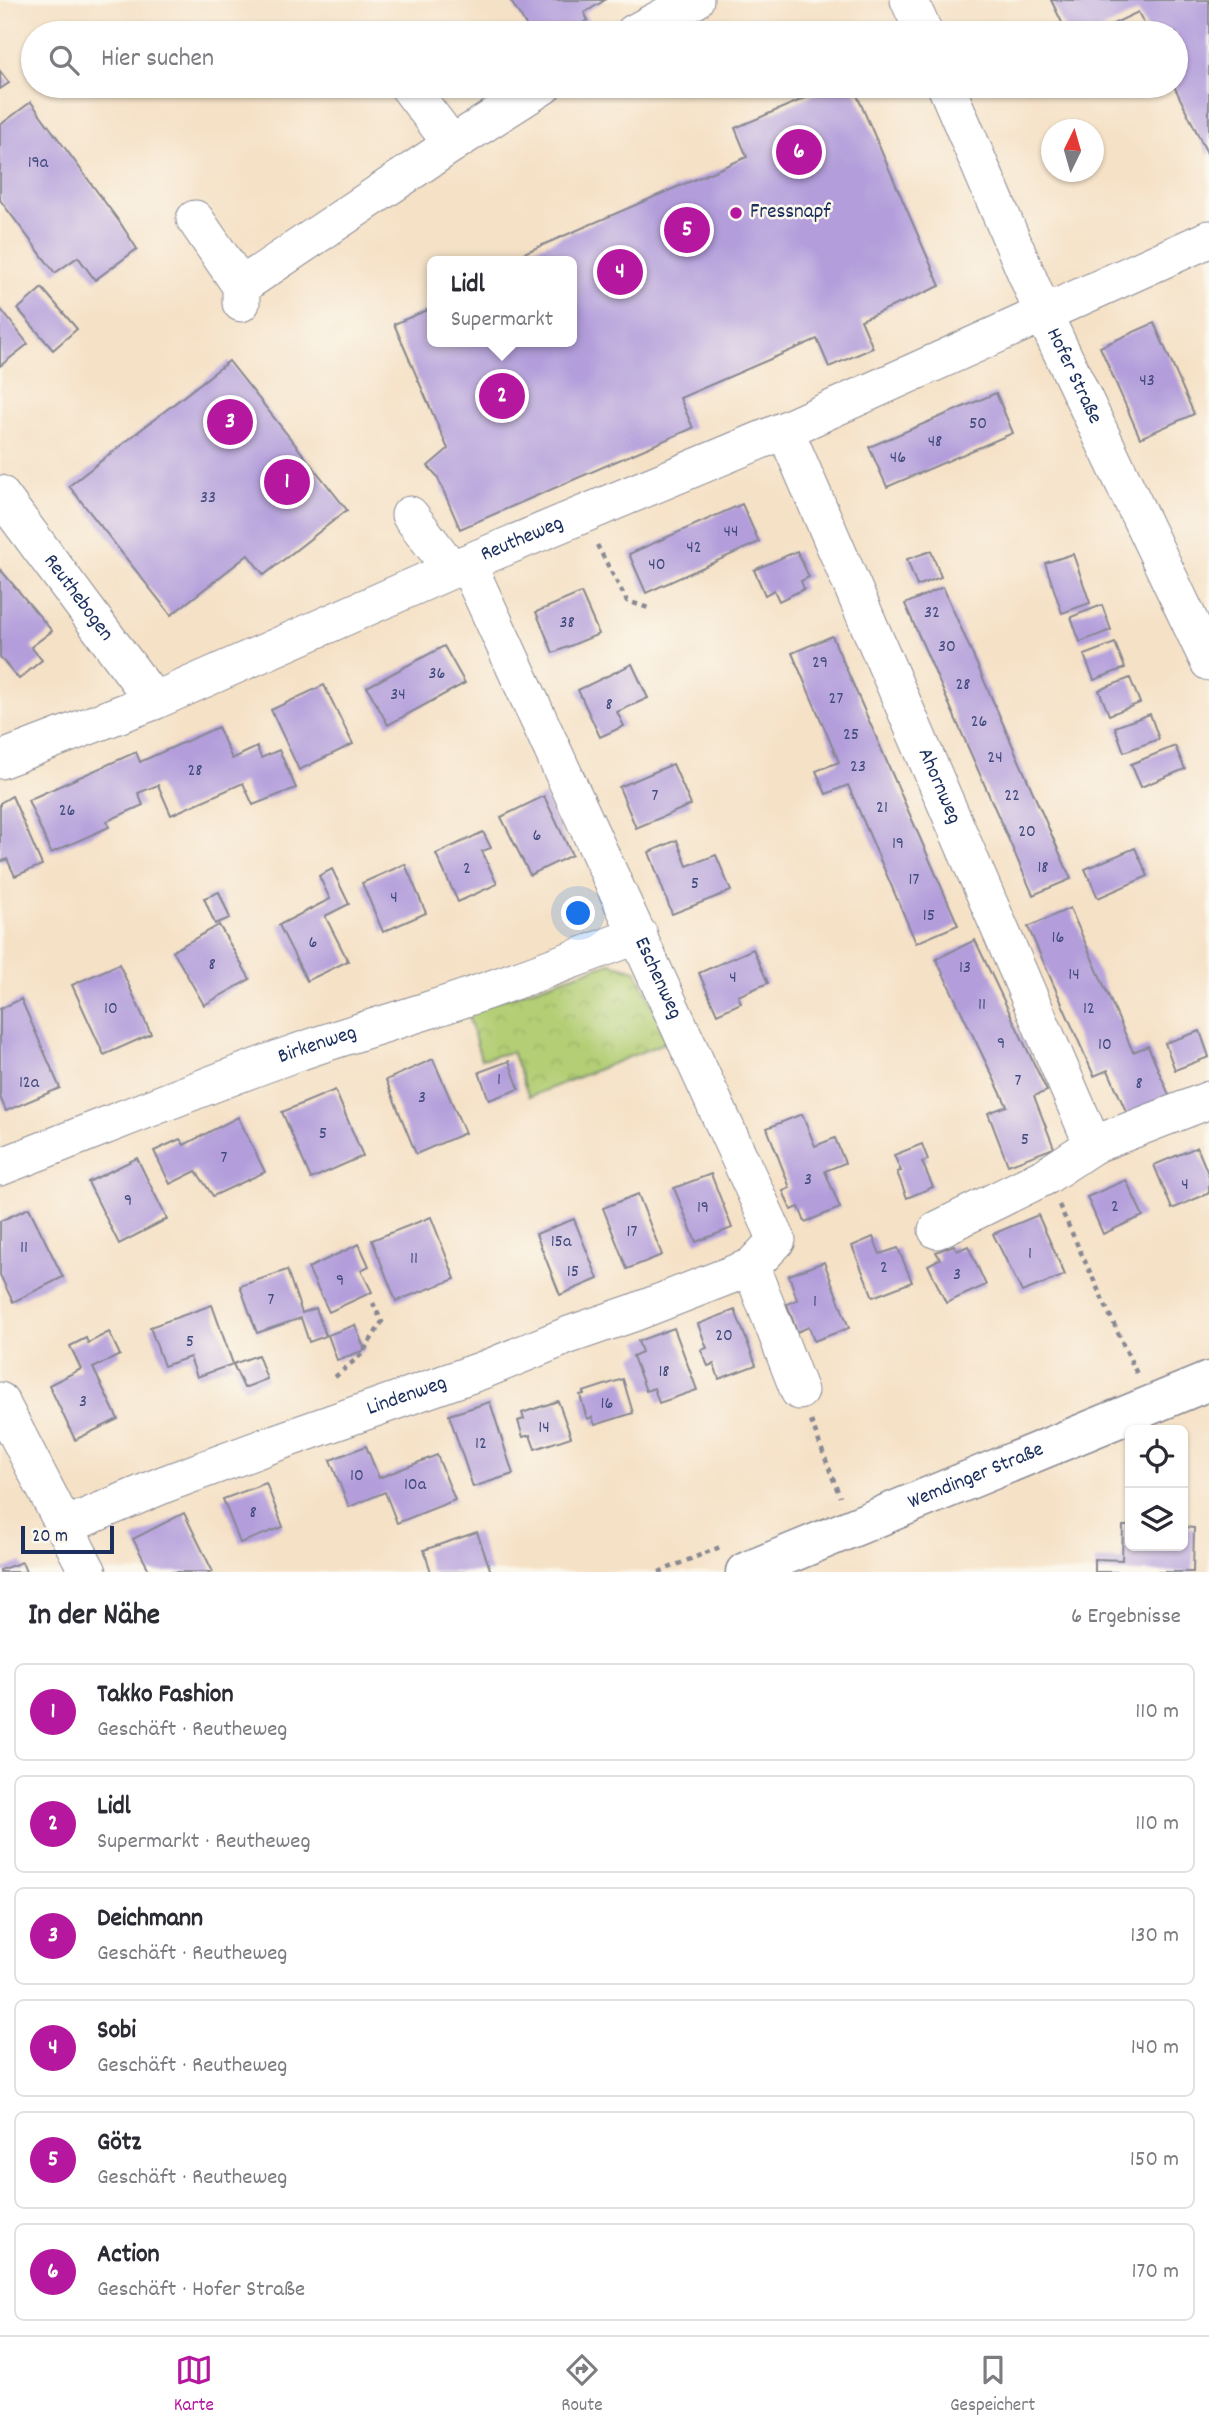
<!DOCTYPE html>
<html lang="de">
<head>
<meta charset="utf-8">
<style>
	:root { --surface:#fff; --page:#f2f2f3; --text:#2b2b33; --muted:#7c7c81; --line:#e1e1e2; --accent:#b5179e }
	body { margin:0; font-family:Dekko,sans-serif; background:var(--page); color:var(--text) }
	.controls { position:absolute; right:21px; bottom:21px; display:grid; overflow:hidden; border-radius:10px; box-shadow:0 2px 5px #0004 }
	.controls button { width:63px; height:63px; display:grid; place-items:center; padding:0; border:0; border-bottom:2px solid var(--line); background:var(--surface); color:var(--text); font:35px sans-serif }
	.compass { position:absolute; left:1041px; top:119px; width:63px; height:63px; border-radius:50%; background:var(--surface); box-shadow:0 2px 5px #0004; rotate:5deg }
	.scale { position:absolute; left:21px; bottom:18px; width:93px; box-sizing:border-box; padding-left:7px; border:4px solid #1b2f5e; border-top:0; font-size:19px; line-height:24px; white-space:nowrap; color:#1b2f5e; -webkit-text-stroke:5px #fbf7ec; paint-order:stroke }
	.you { position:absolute; left:579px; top:914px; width:24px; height:24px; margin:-18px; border:5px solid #fff; border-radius:50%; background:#1a73e8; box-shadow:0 0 0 10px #1a73e833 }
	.badge { display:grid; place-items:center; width:46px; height:46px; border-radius:50%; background:var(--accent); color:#fff; font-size:23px; font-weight:700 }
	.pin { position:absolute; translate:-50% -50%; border:4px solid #fff; box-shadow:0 2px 7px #0006 }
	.popup { position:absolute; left:427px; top:256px; width:150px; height:91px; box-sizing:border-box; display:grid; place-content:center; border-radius:10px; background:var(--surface); filter:drop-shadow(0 2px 5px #0005); font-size:23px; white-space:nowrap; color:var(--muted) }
	.popup b { font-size:26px; color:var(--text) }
	.popup::after { content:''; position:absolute; left:50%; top:100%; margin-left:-14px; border:14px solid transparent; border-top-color:var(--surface) }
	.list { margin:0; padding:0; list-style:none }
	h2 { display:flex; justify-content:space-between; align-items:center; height:91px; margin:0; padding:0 28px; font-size:30px }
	h2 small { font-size:23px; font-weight:400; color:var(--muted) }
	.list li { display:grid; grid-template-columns:46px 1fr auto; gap:21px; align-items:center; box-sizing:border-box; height:98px; margin:0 14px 14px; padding:0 14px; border:2px solid var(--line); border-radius:10px }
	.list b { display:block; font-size:26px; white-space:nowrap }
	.list p { margin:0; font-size:23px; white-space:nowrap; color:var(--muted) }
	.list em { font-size:23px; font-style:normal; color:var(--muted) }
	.icon { flex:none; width:38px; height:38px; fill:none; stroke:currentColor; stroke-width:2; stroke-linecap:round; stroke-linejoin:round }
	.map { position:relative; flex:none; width:1209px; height:1572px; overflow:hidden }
	.search { position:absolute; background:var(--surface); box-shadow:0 2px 5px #0004; left:21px; right:21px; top:21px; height:77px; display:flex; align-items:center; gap:18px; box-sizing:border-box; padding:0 24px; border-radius:38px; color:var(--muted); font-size:26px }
	.sheet { height:763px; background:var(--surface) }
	nav { display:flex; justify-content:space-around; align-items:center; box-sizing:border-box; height:98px; border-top:2px solid var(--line); background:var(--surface); font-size:19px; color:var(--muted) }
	nav a { display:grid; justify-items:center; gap:4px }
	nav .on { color:var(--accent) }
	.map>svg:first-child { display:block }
	.park { fill:url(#park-crowns); stroke:#677e69; stroke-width:2 }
	.building { fill:#b39edb }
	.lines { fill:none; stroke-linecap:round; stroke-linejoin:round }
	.minor-casing { stroke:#888892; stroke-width:39 }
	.major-casing { stroke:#888892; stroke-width:41 }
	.path { stroke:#888892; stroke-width:4.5; stroke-dasharray:5 5; stroke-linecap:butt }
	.minor { stroke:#fff; stroke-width:37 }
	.major { stroke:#fff; stroke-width:38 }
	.poi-dot { fill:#b5179e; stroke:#fbf7ec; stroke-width:2.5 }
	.labels { text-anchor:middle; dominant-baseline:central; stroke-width:5; stroke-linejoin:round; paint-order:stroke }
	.number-label { font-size:18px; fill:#414b7d }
	.poi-label { font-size:21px; fill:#1b2f5e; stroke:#fbf7ec; text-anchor:start }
	.street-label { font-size:21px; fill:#1b2f5e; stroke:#fbf7ec }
</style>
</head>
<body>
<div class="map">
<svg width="1209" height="1572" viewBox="0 0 1209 1572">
	<defs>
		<pattern id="park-crowns" width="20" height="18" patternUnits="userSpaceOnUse" patternTransform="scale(1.75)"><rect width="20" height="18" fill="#b3ce74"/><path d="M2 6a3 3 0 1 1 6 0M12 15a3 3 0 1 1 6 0" fill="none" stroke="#99b167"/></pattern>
	</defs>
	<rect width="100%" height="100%" fill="#fbf7ec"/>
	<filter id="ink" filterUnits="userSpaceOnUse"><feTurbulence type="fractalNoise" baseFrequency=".0143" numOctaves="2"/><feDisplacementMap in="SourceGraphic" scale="14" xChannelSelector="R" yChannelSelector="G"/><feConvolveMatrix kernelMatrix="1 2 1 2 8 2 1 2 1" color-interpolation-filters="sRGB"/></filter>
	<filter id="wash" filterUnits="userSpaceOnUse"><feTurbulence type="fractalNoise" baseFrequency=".00686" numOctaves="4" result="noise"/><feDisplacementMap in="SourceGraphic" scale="28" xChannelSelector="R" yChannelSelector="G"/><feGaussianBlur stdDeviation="1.57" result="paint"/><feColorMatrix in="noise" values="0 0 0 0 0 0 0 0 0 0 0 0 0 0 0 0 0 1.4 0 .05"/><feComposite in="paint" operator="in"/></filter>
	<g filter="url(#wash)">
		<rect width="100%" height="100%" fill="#f5e1c6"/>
		<path class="park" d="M610 963 636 970 669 1041 529 1097 512 1052 481 1059 467 1011Z"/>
		<g id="blocks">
			<g class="building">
				<path d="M510 0H605L584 13 588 20 566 33H531Z"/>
				<path d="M1051 0H1209V157L1174 86 1176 33H1149L1138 12 1094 33H1067Z"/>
				<path d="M0 71 9 83 0 89Z"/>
				<path d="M834 86H853L940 286 861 320 873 348 829 367 817 339 680 398 693 428 460 529 437 476 428 466 448 449 394 324 432 308V342H572V261H528L524 253 747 157 735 128Z"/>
				<path d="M31 102 121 224 137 249 95 280 78 257 55 273 0 200V125Z"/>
				<path d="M42 288 77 329 53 350 18 309Z"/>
				<path d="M0 308 28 344 0 366Z"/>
				<path d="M1154 323 1194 414 1140 438 1100 347Z"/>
				<path d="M229 361 347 510 264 575 248 555 171 615 69 486Z"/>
				<path d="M996 393 1013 433 887 487 869 447Z"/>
				<path d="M742 504 759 542 646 593 629 554Z"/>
				<path d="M797 551 809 577 801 581 804 589 779 601 774 590 765 595 754 570Z"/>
				<path d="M931 551 941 577 917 586 907 559Z"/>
				<path d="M1073 554 1090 603 1062 613 1045 563Z"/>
				<path d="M0 569 52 631 31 647 42 660 19 679 0 657Z"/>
				<path d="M943 587 1071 879 1033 895 905 604Z"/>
				<path d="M581 593 599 634 553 653 536 612Z"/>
				<path d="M1102 605 1111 630 1080 642 1071 617Z"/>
				<path d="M832 636 958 925 916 943 848 785 826 794 816 771 839 762 792 653Z"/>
				<path d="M1115 643 1125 668 1094 680 1084 655Z"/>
				<path d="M444 646 465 683 388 725 367 687Z"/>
				<path d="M632 664 648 698 617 712 624 726 600 737 578 690Z"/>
				<path d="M1130 678 1140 703 1109 715 1099 690Z"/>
				<path d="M324 685 353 744 299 770 271 710Z"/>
				<path d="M1150 714 1159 739 1124 752 1115 727Z"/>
				<path d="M218 727 232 759 257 747 261 758 279 750 296 788 253 805 243 783 171 815 158 785 138 793 143 805 107 821 109 827 51 853 28 800 136 752 140 762Z"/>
				<path d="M1175 746 1185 769 1141 787 1131 764Z"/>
				<path d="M673 764 691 805 636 828 619 787Z"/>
				<path d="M12 796 42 865 15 876 7 859 0 862V803Z"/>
				<path d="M544 796 572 855 530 875 501 817Z"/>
				<path d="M483 832 491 848 482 851 497 884 458 902 436 854Z"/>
				<path d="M677 840 687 866 716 855 731 891 672 914 649 852Z"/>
				<path d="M1135 848 1148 876 1098 898 1085 869Z"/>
				<path d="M405 864 426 913 383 932 362 883Z"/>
				<path d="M332 869 349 904 325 916 348 961 307 981 279 925 330 899 319 876Z"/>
				<path d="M219 892 230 918 215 924 204 898Z"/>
				<path d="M1070 908 1133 1052 1148 1046 1170 1097 1128 1116 1108 1070 1094 1076 1028 927Z"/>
				<path d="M219 925 250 979 204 1005 173 951Z"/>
				<path d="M975 940 1047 1091 1034 1096 1054 1148 1008 1165 988 1113 1007 1106 936 959Z"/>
				<path d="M753 949 768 983 738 996 741 1003 717 1014 699 973Z"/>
				<path d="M119 964 151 1034 104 1055 72 985Z"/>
				<path d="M21 999 60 1088 6 1111 0 1097V1009Z"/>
				<path d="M1200 1031 1209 1057 1175 1070 1165 1043Z"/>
				<path d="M433 1059 465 1133 416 1154 386 1080Z"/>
				<path d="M509 1061 519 1089 489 1100 479 1072Z"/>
				<path d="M335 1090 363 1156 311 1179 282 1112Z"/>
				<path d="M802 1114 815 1146 835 1138 845 1163 825 1171 840 1208 805 1222 799 1207 791 1210 783 1191 790 1188 767 1128Z"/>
				<path d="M238 1117 265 1172 213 1196 196 1171 170 1184 154 1151 180 1139 184 1145Z"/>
				<path d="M922 1144 928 1160 922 1162 933 1187 907 1198 897 1172 901 1171 894 1155Z"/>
				<path d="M1197 1147 1209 1176V1193L1172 1209 1154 1165Z"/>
				<path d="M137 1158 167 1219 119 1244 88 1182Z"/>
				<path d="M711 1174 732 1228 696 1242 674 1188Z"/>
				<path d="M1126 1180 1143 1216 1103 1234 1087 1197Z"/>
				<path d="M638 1194 662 1255 627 1269 603 1208Z"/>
				<path d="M29 1208 63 1277 13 1302 0 1275V1221Z"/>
				<path d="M1038 1215 1065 1275 1022 1292 993 1234Z"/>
				<path d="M431 1217 455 1279 396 1301 372 1240Z"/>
				<path d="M574 1219 598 1279 560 1295 536 1234Z"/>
				<path d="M873 1237 880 1254 898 1248 912 1282 873 1297 852 1246Z"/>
				<path d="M359 1244 369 1266 361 1270 372 1292 329 1312 308 1268Z"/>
				<path d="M954 1245 957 1251 968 1246 986 1285 946 1303 928 1265 940 1259 936 1252Z"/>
				<path d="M824 1262 849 1328 814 1341 809 1327 797 1332 787 1304 797 1300 789 1275Z"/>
				<path d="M287 1270 302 1313 316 1308 326 1336 309 1342 301 1318 257 1333 240 1286Z"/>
				<path d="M212 1305 233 1364 197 1377 190 1357 164 1366 150 1327Z"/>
				<path d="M735 1310 756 1365 719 1379 714 1364 708 1366 701 1350 707 1348 698 1324Z"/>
				<path d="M355 1325 365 1350 337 1360 328 1335Z"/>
				<path d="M674 1328 697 1390 659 1403 654 1388 646 1391 633 1356 642 1352 638 1341Z"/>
				<path d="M109 1332 120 1355 93 1368 118 1419 75 1440 49 1385 81 1369 70 1346 86 1338 88 1343Z"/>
				<path d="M258 1355 267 1379 244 1388 233 1364Z"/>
				<path d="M623 1379 633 1413 595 1425 592 1417 587 1419 580 1395 584 1394 583 1392Z"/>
				<path d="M558 1401 571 1437 535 1449 530 1435 523 1437 518 1421 524 1419 522 1413Z"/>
				<path d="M490 1402 513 1474 473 1487 449 1415Z"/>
				<path d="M366 1446 379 1478 437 1455 455 1500 397 1523 385 1492 349 1507 330 1460Z"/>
				<path d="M266 1483 283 1527 240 1543 223 1499Z"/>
				<path d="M184 1513 213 1572H150L133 1539Z"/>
				<path d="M1123 1526H1130V1546H1183V1527L1194 1528 1193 1572H1095V1559L1122 1560Z"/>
				<path d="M477 1532 491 1572H431L424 1550Z"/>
				<path d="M22 1562 26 1572H0V1570Z"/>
			</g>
		</g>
	</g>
	<g filter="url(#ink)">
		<use href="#blocks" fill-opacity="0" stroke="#888892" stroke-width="2"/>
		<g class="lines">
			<defs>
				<g id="minor">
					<path d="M909 0 924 33"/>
					<path d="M634 33 695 0"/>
					<path d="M408 86 452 144"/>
					<path id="s1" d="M946 86 1043 313 1209 662"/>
					<path d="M195 219 241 286V303"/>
					<path d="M241 286 452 144 543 86"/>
					<path id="s2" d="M785 430 1093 1145"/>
					<path id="s3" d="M0 494 154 701"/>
					<path d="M410 515 452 570"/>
					<path id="s4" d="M467 563 777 1240 751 1267 799 1391"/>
					<path id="s5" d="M0 760 154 701 467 563 785 430 1209 239"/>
					<path id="s6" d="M0 1167C96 1130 191 1091 287 1056 334 1039 382 1025 429 1010 500 988 569 960 639 935"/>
					<path d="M937 1230 1046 1176 1093 1145 1209 1100"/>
					<path d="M0 1401 88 1572"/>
					<path id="s7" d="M63 1527 165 1484 278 1442 486 1369 569 1335 633 1313 751 1267"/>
				</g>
				<g id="major">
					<path id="s8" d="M745 1572 1209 1381"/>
				</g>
			</defs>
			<use href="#minor" class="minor-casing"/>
			<use href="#major" class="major-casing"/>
			<g class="path">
				<path d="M597 545 627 601 652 609"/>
				<path d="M1059 1205 1137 1374"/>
				<path d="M335 1377 362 1354 382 1322 373 1303"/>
				<path d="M811 1421 840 1497"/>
				<path d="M659 1572 720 1547"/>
			</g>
			<use href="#minor" class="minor"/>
			<use href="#major" class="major"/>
		</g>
	</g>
	<circle class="poi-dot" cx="736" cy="213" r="7"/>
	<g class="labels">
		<g class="number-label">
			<text x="38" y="163">19a</text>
			<text x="1147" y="381">43</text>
			<text x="978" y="424">50</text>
			<text x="935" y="442">48</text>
			<text x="898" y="458">46</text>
			<text x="208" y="498">33</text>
			<text x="731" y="532">44</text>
			<text x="694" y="548">42</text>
			<text x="657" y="565">40</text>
			<text x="932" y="613">32</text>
			<text x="567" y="623">38</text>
			<text x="947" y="647">30</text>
			<text x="820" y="663">29</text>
			<text x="437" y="674">36</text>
			<text x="963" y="685">28</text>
			<text x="398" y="695">34</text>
			<text x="836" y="699">27</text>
			<text x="609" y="705">8</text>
			<text x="979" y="722">26</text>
			<text x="851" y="735">25</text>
			<text x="995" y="758">24</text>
			<text x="858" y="767">23</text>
			<text x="195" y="771">28</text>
			<text x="655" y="796">7</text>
			<text x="1012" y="796">22</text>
			<text x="882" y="808">21</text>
			<text x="67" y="811">26</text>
			<text x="1027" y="832">20</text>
			<text x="537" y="836">6</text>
			<text x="898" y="844">19</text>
			<text x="1043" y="868">18</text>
			<text x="467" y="869">2</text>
			<text x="914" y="880">17</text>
			<text x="695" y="884">5</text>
			<text x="394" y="898">4</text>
			<text x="929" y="916">15</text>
			<text x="1058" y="938">16</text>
			<text x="313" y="943">6</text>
			<text x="212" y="965">8</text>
			<text x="965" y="968">13</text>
			<text x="1074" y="975">14</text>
			<text x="733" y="978">4</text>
			<text x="982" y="1005">11</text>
			<text x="111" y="1009">10</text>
			<text x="1089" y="1009">12</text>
			<text x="1001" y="1044">9</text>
			<text x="1105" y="1045">10</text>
			<text x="499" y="1080">1</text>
			<text x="1018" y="1081">7</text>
			<text x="29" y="1083">12a</text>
			<text x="1139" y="1084">8</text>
			<text x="422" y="1098">3</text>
			<text x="323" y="1134">5</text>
			<text x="1025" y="1140">5</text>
			<text x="224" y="1158">7</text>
			<text x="808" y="1180">3</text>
			<text x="1185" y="1185">4</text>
			<text x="128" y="1201">9</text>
			<text x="1115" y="1207">2</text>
			<text x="703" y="1208">19</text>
			<text x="632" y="1232">17</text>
			<text x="561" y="1242">15a</text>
			<text x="24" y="1248">11</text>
			<text x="1030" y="1254">1</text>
			<text x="414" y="1259">11</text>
			<text x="884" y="1268">2</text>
			<text x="573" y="1272">15</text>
			<text x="957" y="1275">3</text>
			<text x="340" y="1281">9</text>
			<text x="271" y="1300">7</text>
			<text x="815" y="1302">1</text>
			<text x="724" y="1336">20</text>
			<text x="190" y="1342">5</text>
			<text x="664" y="1372">18</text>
			<text x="83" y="1402">3</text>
			<text x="607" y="1404">16</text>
			<text x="544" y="1428">14</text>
			<text x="481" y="1444">12</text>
			<text x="357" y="1476">10</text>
			<text x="415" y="1485">10a</text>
			<text x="253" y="1513">8</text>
		</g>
		<g class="poi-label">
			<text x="750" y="213">Fressnapf</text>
		</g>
		<g class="street-label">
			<text stroke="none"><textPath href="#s1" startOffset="317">Hofer Straße</textPath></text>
			<text stroke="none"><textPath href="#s5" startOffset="567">Reutheweg</textPath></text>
			<text stroke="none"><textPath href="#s3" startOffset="130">Reuthebogen</textPath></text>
			<text stroke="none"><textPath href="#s2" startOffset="388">Ahornweg</textPath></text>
			<text stroke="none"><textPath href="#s4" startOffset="457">Eschenweg</textPath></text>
			<text stroke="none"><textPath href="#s6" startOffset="340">Birkenweg</textPath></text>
			<text stroke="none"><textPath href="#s7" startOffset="368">Lindenweg</textPath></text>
			<text stroke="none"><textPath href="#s8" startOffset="250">Wemdinger Straße</textPath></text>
		</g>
	</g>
</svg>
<div class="controls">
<button><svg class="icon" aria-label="locate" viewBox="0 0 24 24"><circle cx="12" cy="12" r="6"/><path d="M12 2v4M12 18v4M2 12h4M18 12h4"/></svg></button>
<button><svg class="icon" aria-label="layers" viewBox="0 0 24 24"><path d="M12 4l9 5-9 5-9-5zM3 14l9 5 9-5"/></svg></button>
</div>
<svg class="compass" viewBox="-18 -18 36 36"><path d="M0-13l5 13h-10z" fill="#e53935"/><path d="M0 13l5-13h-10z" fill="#7c7c81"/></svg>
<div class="scale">20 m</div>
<div class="you"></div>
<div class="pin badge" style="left:287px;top:482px">1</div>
<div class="pin badge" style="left:502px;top:396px">2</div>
<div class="popup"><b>Lidl</b>Supermarkt</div>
<div class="pin badge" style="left:230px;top:422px">3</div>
<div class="pin badge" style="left:620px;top:272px">4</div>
<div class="pin badge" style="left:687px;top:230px">5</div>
<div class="pin badge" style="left:799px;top:152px">6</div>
<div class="search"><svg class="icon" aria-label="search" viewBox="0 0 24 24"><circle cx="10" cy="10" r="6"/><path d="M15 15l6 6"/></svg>Hier suchen</div>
</div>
<section class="sheet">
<h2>In der Nähe<small>6 Ergebnisse</small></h2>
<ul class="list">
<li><span class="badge">1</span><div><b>Takko Fashion</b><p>Geschäft · Reutheweg</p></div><em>110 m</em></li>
<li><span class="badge">2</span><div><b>Lidl</b><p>Supermarkt · Reutheweg</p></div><em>110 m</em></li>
<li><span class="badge">3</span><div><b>Deichmann</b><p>Geschäft · Reutheweg</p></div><em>130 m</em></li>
<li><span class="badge">4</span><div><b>Sobi</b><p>Geschäft · Reutheweg</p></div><em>140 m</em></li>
<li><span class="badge">5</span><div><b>Götz</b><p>Geschäft · Reutheweg</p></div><em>150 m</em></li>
<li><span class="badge">6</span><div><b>Action</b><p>Geschäft · Hofer Straße</p></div><em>170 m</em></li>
</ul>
</section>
<nav>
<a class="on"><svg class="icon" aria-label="map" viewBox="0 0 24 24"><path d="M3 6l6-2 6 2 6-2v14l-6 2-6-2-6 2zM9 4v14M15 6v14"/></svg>Karte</a>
<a><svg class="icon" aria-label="directions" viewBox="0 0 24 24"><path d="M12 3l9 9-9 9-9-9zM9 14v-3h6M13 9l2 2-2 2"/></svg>Route</a>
<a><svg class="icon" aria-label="saved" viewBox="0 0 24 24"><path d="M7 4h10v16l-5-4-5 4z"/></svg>Gespeichert</a>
</nav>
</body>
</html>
